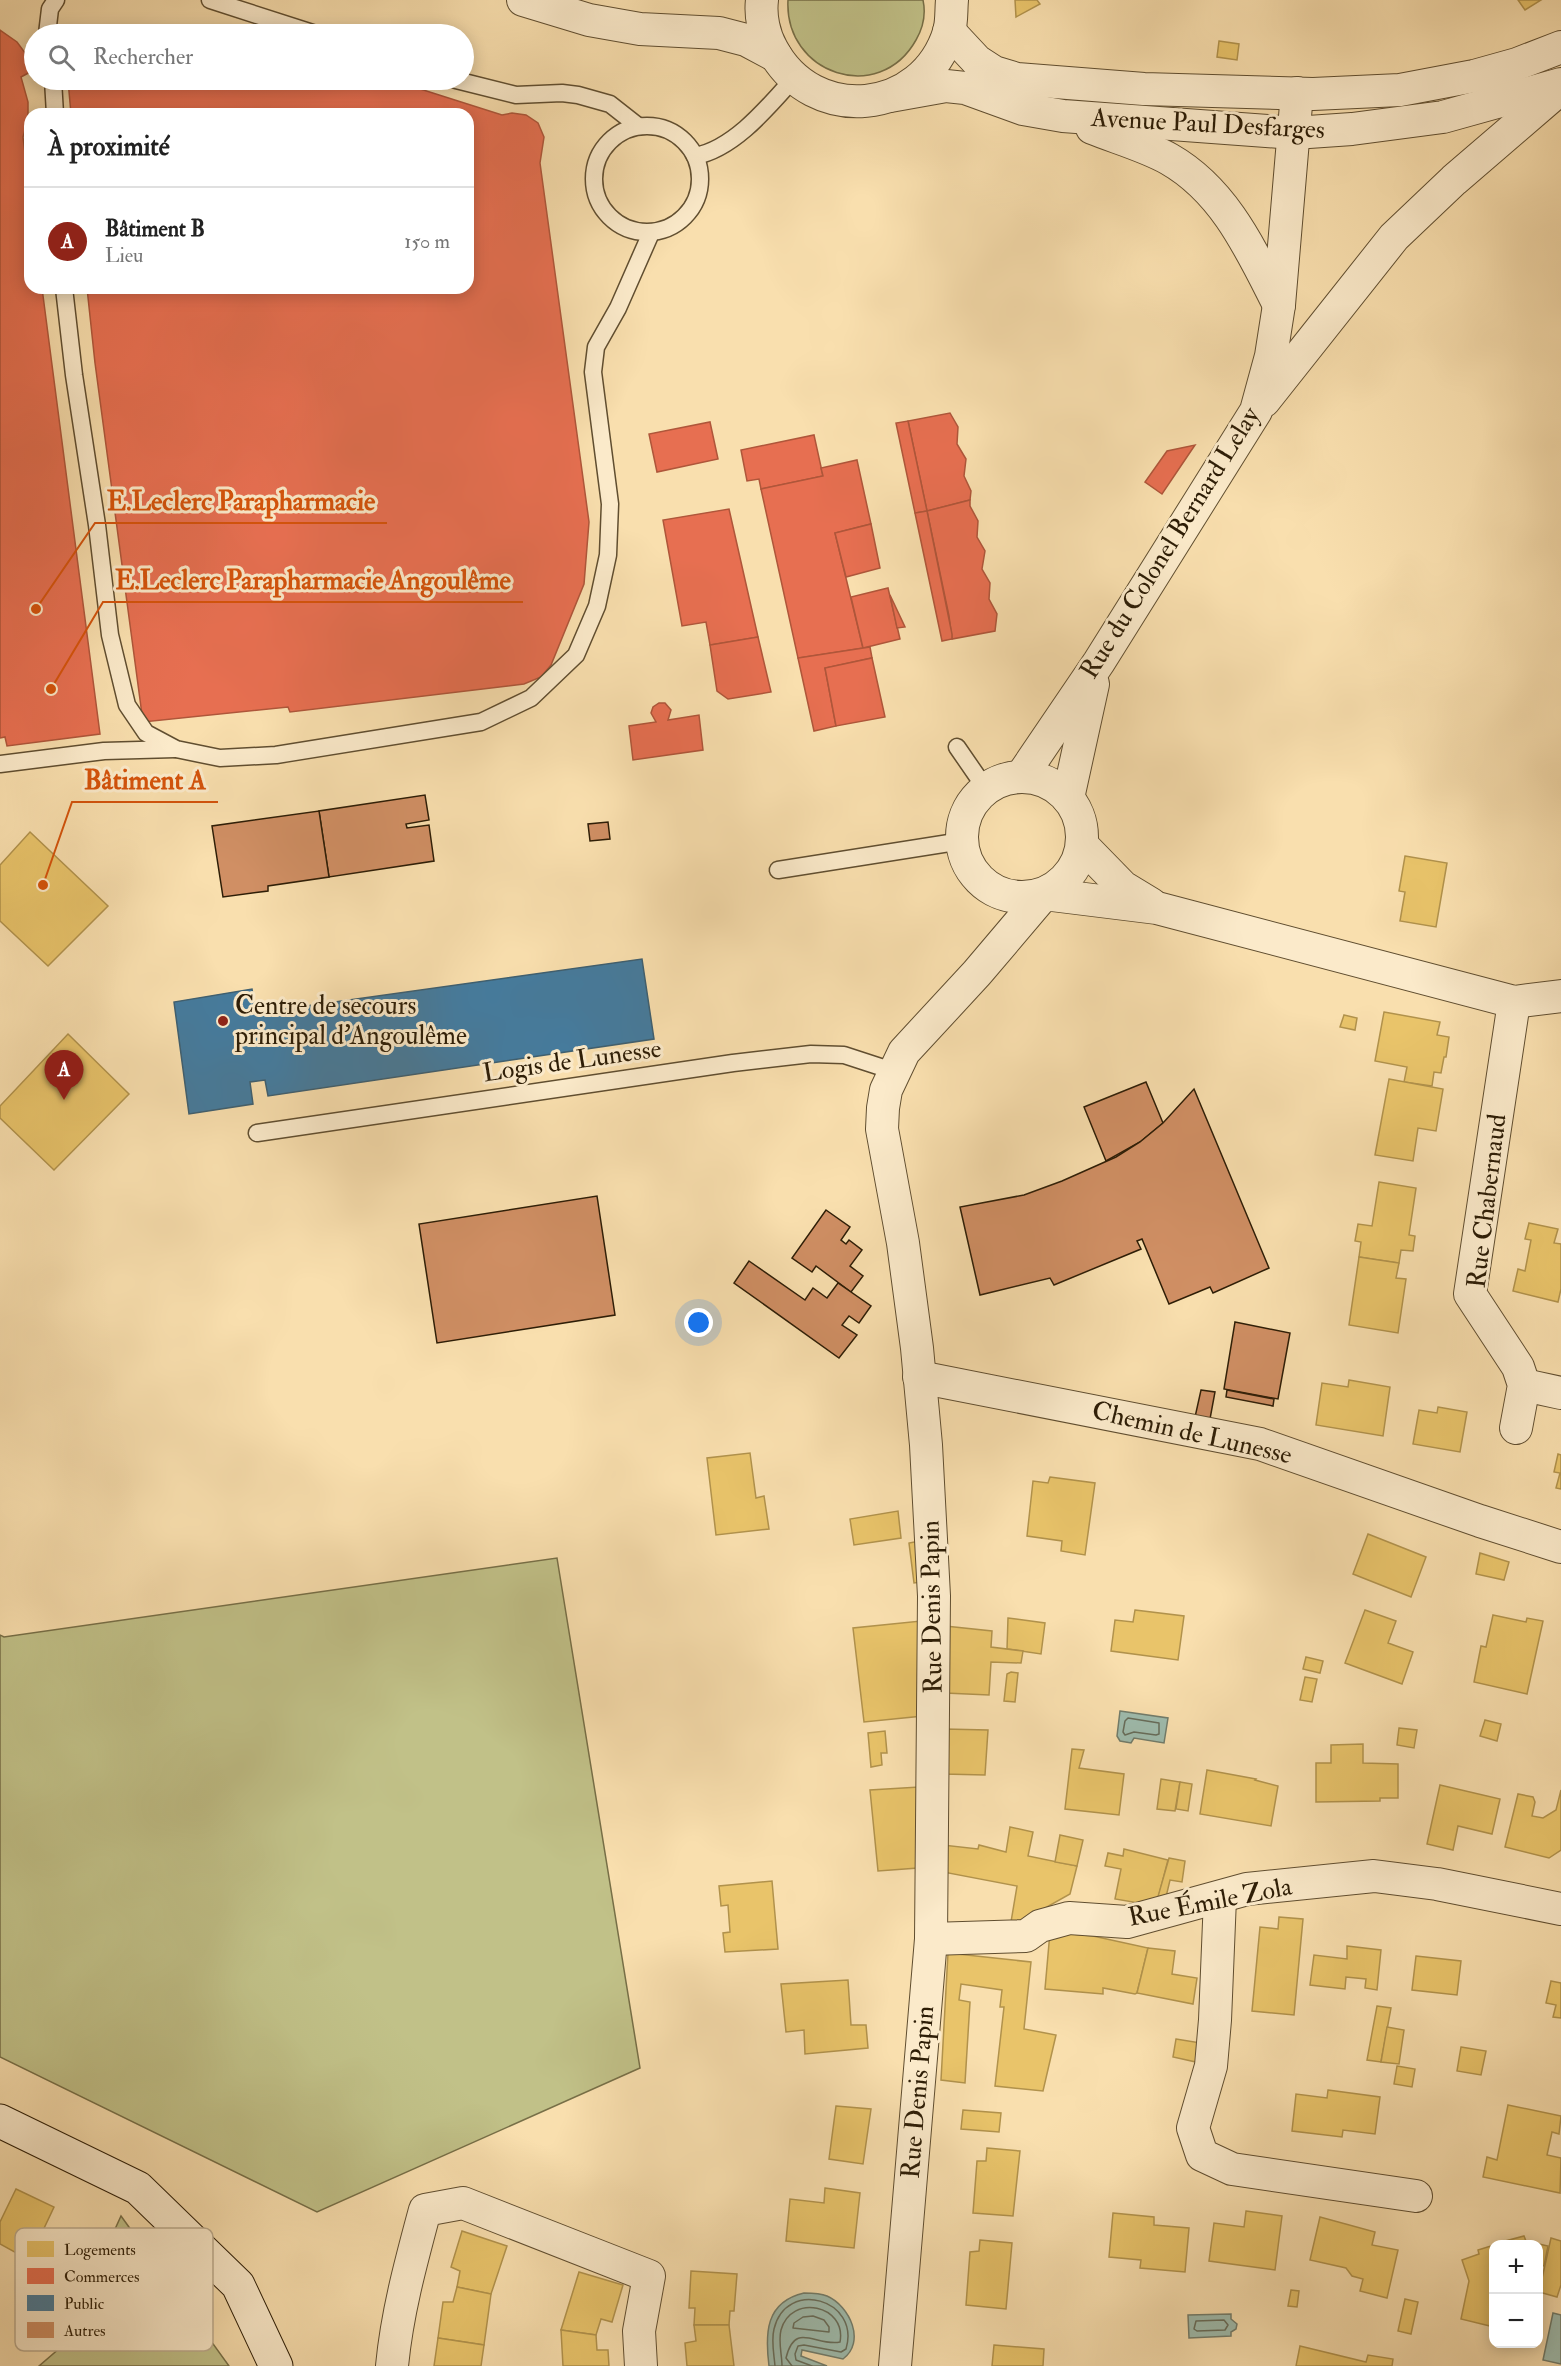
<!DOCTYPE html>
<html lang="fr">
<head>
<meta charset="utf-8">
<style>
	:root { --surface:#fff; --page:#f6f6f6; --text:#222; --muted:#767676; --line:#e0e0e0; --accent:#8f2418 }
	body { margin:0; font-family:"IM FELL Double Pica",serif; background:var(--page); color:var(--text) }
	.controls { position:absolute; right:18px; bottom:18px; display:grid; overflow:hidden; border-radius:12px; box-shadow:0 3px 15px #0003 }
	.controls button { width:54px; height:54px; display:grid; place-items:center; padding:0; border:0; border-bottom:2px solid var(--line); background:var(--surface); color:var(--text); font:30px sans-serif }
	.you { position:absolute; left:699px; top:1323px; width:21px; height:21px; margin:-15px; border:4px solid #fff; border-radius:50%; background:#1a73e8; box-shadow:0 0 0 9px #1a73e833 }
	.badge { display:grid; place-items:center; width:39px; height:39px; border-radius:50%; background:var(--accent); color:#fff; font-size:20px; font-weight:700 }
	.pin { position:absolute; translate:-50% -50px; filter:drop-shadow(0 2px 3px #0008) }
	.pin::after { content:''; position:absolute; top:32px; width:21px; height:18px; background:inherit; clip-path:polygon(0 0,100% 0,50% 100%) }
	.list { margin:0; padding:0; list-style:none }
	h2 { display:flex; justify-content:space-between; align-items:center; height:78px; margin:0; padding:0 24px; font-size:26px }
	h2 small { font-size:20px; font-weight:400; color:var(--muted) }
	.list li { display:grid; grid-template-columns:39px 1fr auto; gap:18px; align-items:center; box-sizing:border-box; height:108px; padding:0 24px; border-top:2px solid var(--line) }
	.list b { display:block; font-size:22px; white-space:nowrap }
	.list p { margin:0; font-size:20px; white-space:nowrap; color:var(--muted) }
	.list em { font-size:20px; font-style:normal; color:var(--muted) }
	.icon { flex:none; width:33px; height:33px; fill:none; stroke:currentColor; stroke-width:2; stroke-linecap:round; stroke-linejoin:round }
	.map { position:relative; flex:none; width:1561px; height:2366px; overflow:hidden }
	.search { position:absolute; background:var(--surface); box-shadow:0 3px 15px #0003; left:24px; top:24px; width:450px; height:66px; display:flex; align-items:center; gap:15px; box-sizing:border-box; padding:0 21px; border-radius:33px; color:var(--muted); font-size:22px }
	.panel { position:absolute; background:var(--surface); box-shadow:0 3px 15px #0003; left:24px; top:108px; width:450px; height:186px; border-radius:18px }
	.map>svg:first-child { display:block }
	.green { fill:#c1c188; stroke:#776f47; stroke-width:1.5 }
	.water { fill:#9ebcae; stroke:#717c6b; stroke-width:1.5 }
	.homes { fill:#e9c46a; stroke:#b1924c; stroke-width:1.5 }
	.shops { fill:#e76f51; stroke:#af563a; stroke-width:1.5 }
	.public { fill:#457b9d; stroke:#3e5f70; stroke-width:1.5 }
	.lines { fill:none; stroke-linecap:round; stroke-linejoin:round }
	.shore { stroke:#666c5a; stroke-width:1.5 }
	.building { fill:#d08f64; stroke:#2d1d06; stroke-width:1.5 }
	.lane-casing { stroke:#604e30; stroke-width:19 }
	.street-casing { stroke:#604e30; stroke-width:34 }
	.secondary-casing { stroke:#2d1d06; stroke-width:35 }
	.lane { stroke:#fbeaca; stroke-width:16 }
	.street { stroke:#fbeaca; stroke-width:32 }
	.secondary { stroke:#fbeaca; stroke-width:33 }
	.poi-dot { fill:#8f2418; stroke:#fbeaca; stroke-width:2 }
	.labels { text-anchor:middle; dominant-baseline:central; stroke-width:6; stroke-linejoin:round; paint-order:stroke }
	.street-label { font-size:26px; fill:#2d1d06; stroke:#fbeaca }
	.poi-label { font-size:26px; fill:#2d1d06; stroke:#fbeaca; text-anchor:start }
	.key { fill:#fbeaca; stroke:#bdac8f; stroke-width:1.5 }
	.key-label { font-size:16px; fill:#2d1d06 }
	.leader { fill:none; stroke:#d5530b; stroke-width:2 }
	.callout-dot { fill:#d5530b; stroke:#fbeaca; stroke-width:2 }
	.callout-label { font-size:27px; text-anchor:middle; font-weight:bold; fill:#d5530b; stroke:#fbeaca; stroke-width:6; stroke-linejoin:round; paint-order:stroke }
</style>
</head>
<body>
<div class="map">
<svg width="1561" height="2366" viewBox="0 0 1561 2366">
	<rect width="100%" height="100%" fill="#f9dfae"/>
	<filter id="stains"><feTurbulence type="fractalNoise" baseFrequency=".00333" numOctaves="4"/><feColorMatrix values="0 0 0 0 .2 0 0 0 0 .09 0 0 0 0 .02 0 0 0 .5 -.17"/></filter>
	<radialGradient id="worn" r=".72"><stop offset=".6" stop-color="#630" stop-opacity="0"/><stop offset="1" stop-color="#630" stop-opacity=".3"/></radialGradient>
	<g class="green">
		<path d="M788 0H923C926 14 923 28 916 40 879 106 784 74 788 0Z"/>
		<path d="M557 1558 640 2068 317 2212 0 2057V1635L4 1637Z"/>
		<path d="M121 2216 229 2366H39L61 2347Z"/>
	</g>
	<g class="water">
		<path d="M1120 1711 1168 1718 1164 1743 1134 1738 1131 1743 1120 1741 1117 1736Z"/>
		<path d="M804 2293C812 2293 820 2293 827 2296 850 2306 866 2342 843 2359L802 2350 801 2356 827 2366H769C765 2334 765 2302 804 2293Z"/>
		<path d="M1553 2313 1561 2315V2364L1543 2360Z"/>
		<path d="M1231 2314V2319L1237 2324 1236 2329 1231 2332V2336L1189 2338 1188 2315Z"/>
	</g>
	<g class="homes">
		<path d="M1015 0H1037L1040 4 1016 17Z"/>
		<path d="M1518 0H1541L1525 10Z"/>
		<path d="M1219 41 1239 44 1237 60 1217 57Z"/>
		<path d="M30 832 108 906 48 966 0 921V865Z"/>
		<path d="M1405 856 1447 863 1436 927 1400 921 1405 892 1399 891Z"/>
		<path d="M1384 1012 1440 1022 1437 1035 1449 1037 1446 1057H1444L1441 1073 1434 1072 1432 1086 1404 1082 1407 1067 1375 1061Z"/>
		<path d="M1344 1015 1357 1018 1355 1030 1340 1027Z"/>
		<path d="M68 1034 129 1094 54 1170 0 1118V1106Z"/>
		<path d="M1389 1079 1443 1089 1436 1131 1418 1128 1413 1161 1375 1155Z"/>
		<path d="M1379 1182 1416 1188 1409 1235 1415 1236 1413 1251 1401 1250 1399 1263 1359 1257 1361 1242 1355 1241 1358 1224 1372 1226Z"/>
		<path d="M1529 1223 1558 1229 1554 1243 1561 1244V1289L1558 1302 1513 1291 1518 1269 1525 1271 1531 1240 1525 1239Z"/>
		<path d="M1359 1257 1399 1263 1396 1278 1406 1279 1398 1333 1349 1325Z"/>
		<path d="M1349 1380 1390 1387 1383 1436 1316 1425 1322 1383 1348 1387Z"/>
		<path d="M1438 1407 1467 1412 1460 1452 1413 1444 1419 1410 1437 1413Z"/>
		<path d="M750 1453 756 1498 764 1496 769 1529 716 1535 707 1458Z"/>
		<path d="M1558 1454 1561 1455V1489L1556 1488 1560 1473 1554 1472Z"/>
		<path d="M1050 1477 1095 1483 1085 1555 1061 1551 1062 1541 1027 1536 1033 1481 1048 1483Z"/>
		<path d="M898 1511 901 1538 854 1545 850 1519Z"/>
		<path d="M1368 1534 1426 1557 1411 1597 1353 1574Z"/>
		<path d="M920 1541 921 1582 914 1583 909 1543Z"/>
		<path d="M1480 1553 1509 1562 1504 1580 1476 1574Z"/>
		<path d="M1135 1610 1184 1616 1178 1660 1111 1651 1115 1620 1133 1622Z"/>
		<path d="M1365 1610 1396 1621 1388 1643 1413 1652 1402 1684 1345 1663Z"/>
		<path d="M1493 1615 1526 1622 1527 1618 1543 1621 1527 1694 1474 1682 1481 1646 1486 1647Z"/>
		<path d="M1008 1618 1045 1623 1041 1654 1007 1649Z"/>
		<path d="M921 1621 923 1716 864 1722 853 1628Z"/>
		<path d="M945 1626 992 1631 991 1647 1023 1651 1021 1663 991 1662 989 1695 945 1693Z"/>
		<path d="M1306 1657 1323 1661 1320 1673 1303 1669Z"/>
		<path d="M1011 1672 1018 1673 1015 1702 1004 1701 1007 1674Z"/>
		<path d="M1305 1677 1317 1679 1312 1702 1300 1700Z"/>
		<path d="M1485 1720 1501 1724 1497 1741 1480 1736Z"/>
		<path d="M1399 1728 1417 1730 1414 1748 1397 1745Z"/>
		<path d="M944 1729 988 1730 985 1775 943 1774Z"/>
		<path d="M885 1731 887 1753H881L882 1765 871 1767 868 1733Z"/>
		<path d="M1363 1744V1763L1398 1764V1798H1380V1801L1316 1802V1763H1331V1745Z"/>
		<path d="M1072 1749 1084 1750 1079 1768 1124 1774 1119 1815 1065 1809Z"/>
		<path d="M1207 1770 1256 1779 1255 1780 1278 1786 1271 1826 1200 1814Z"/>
		<path d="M1161 1779 1180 1782 1175 1811 1157 1809Z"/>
		<path d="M1180 1782 1192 1784 1188 1811 1176 1809Z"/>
		<path d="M1440 1785 1500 1799 1492 1834 1458 1826 1453 1850 1427 1844Z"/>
		<path d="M919 1787 918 1868 878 1871 870 1790Z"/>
		<path d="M1561 1790V1850L1549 1858 1505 1847 1518 1794 1533 1797 1535 1802 1532 1816 1543 1818 1556 1810Z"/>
		<path d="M1010 1827 1033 1832 1028 1856 1077 1866 1070 1894 1015 1925 1011 1922 1017 1886 943 1872V1845L978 1849 979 1845 1006 1852Z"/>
		<path d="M1060 1835 1083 1840 1077 1866 1055 1862Z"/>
		<path d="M1124 1849 1168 1860 1156 1906 1115 1899 1121 1869 1105 1866 1108 1853 1123 1856Z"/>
		<path d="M1169 1858 1185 1861 1182 1882 1170 1880 1166 1897 1157 1900Z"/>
		<path d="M772 1881 778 1949 725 1952 723 1933 730 1932 728 1905 721 1906 719 1886Z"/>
		<path d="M1279 1917 1303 1919 1294 2015 1252 2011 1260 1927 1278 1929Z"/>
		<path d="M1050 1932 1093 1936 1148 1948 1137 1993 1135 1994 1103 1988V1994L1045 1989Z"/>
		<path d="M1347 1946 1381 1950 1377 1990 1365 1988 1366 1979 1346 1977 1345 1989 1310 1985 1314 1955 1347 1959Z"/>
		<path d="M1148 1948 1175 1951 1172 1974 1197 1978 1193 2004 1137 1993Z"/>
		<path d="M948 1953 1031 1962 1024 2029 1056 2035 1043 2091 995 2086 1004 2007H1000L1002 1990 961 1984 959 2000 970 2002 965 2083 941 2080Z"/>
		<path d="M1416 1956 1461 1961 1457 1995 1412 1990Z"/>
		<path d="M848 1980 851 2025H866L868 2048 805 2054 804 2030 786 2032 781 1984Z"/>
		<path d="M1551 1981 1561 1983V2018L1553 2017 1556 2005 1546 2003Z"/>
		<path d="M1377 2006 1391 2008 1381 2062 1367 2060Z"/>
		<path d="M1387 2027 1404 2030 1399 2064 1381 2062Z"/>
		<path d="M1176 2039 1201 2043 1196 2062 1173 2057Z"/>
		<path d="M1461 2047 1486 2051 1481 2075 1457 2071Z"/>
		<path d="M1397 2066 1415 2069 1412 2087 1394 2084Z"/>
		<path d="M1328 2090 1380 2097 1375 2134 1343 2130 1342 2137 1292 2131 1296 2094 1327 2098Z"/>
		<path d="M1508 2105 1561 2116 1559 2134 1552 2132 1547 2155 1561 2158 1560 2193 1483 2177 1487 2157 1497 2160Z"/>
		<path d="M836 2106 871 2109 863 2164 829 2159Z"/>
		<path d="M963 2110 1001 2113 999 2132 961 2129Z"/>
		<path d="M987 2148 1020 2151 1013 2216 973 2213 977 2161H986Z"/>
		<path d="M825 2188 860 2193 854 2248 786 2241 790 2199 824 2203Z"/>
		<path d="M16 2189 54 2207 39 2239 50 2245 40 2266 0 2244V2222Z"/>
		<path d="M1246 2211 1282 2216 1275 2270 1209 2261 1214 2223 1244 2227Z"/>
		<path d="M1113 2213 1154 2217V2225L1189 2228 1185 2272 1140 2268 1141 2260 1109 2257Z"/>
		<path d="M1320 2217 1375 2232 1372 2245 1398 2250 1387 2298 1360 2291 1363 2279 1352 2276 1346 2268 1310 2260Z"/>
		<path d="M462 2231 507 2246 491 2294 457 2287 460 2271 451 2267Z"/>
		<path d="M1524 2236 1526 2241 1548 2246 1544 2266 1538 2265V2244H1494Z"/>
		<path d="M1551 2238 1561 2241V2285L1557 2297 1539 2292Z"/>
		<path d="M980 2240 1012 2243 1006 2309 966 2305 970 2252 979 2251Z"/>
		<path d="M1494 2245V2327L1461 2319 1469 2281 1462 2260 1479 2254 1478 2250Z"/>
		<path d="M691 2271 737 2274 734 2311H730L729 2325H694L695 2308H689Z"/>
		<path d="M579 2272 623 2285 612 2322 601 2319 596 2335 561 2330Z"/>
		<path d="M457 2287 491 2294 484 2345 438 2338 443 2302H453Z"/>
		<path d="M1291 2290 1299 2291 1297 2307 1288 2306Z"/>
		<path d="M1405 2299 1418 2302 1411 2334 1398 2331Z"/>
		<path d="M694 2325H729L734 2366H687L685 2343 696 2341Z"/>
		<path d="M561 2330 596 2335 597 2350H608L609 2366H563Z"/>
		<path d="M438 2338 484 2345 481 2366H434Z"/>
		<path d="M994 2345 1044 2349 1043 2366H992Z"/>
		<path d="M1300 2346 1366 2362 1368 2355 1393 2359 1392 2366H1296Z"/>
	</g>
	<g class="shops">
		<path d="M0 30 17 42 34 65V70L21 77 28 102V120L23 137 30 192V288H42L100 734 7 746 5 737 0 738Z"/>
		<path d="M68 80H392L502 115 512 113 526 115 538 123 544 137 540 163 589 522 584 584 551 665 541 677 524 684 290 712 288 707 143 722 95 363 87 288H468V114H71Z"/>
		<path d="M950 413 958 427 957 444 966 459 964 476 971 491 970 500 927 511 908 421Z"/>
		<path d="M908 421 927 511 915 513 896 423Z"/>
		<path d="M710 422 718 459 657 472 649 434Z"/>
		<path d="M814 435 823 476 761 489 759 479 747 481 741 450Z"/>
		<path d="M1195 445 1162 494 1145 482 1167 451Z"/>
		<path d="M857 460 871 524 835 533 863 648 798 658 761 489 823 476 821 468Z"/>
		<path d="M970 500V506L978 521 977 537 985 551 982 569 990 583 989 599 997 614 995 631 952 639 949 616 927 511Z"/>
		<path d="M729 509 758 637 710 645 706 622 682 626 663 520Z"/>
		<path d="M927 511 952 634V639L942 641 915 513Z"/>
		<path d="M871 524 880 568 846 577 835 533Z"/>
		<path d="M888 588 900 639 863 648 851 597Z"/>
		<path d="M890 595 905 627 897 628Z"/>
		<path d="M758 637 771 692 728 699 717 691 710 645Z"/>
		<path d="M870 647 872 658 825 668 836 726 814 731 798 658Z"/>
		<path d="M872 658 885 717 836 726 825 668Z"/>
		<path d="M659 703H665L671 710 668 720 699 715 703 750 633 760 629 726 656 722 651 713 653 707Z"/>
	</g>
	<path class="public" d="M642 959 654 1039 268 1096 265 1080 250 1082 253 1104 189 1114 174 1002 252 989 256 1013Z"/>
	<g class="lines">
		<g class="shore">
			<path d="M1128 1718 1159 1723V1734L1156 1735 1134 1732 1125 1735 1123 1732 1125 1721Z"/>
			<path d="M813 2316 824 2320 829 2327V2332L793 2328 794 2323 803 2317Z"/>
			<path d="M1224 2320 1228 2325 1225 2330 1197 2331 1194 2329 1196 2321Z"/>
			<path d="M775 2366C774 2354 771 2341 774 2329 786 2278 861 2299 846 2349L841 2352 804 2345 798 2346 795 2354 796 2360 812 2366"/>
			<path d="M782 2366C782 2355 778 2341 781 2330 791 2293 847 2305 840 2342 816 2347 795 2320 786 2358L792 2366"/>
		</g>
	</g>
	<g class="building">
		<path d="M425 795 429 820 406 824 407 828 429 825 434 861 329 877 319 811Z"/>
		<path d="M319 811 329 877 268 886V891L223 897 212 826Z"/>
		<path d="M608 822 610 839 590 841 588 824Z"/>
		<path d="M1146 1082 1163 1123 1140 1142 1106 1161 1084 1107Z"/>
		<path d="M1194 1089 1269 1268 1213 1293 1210 1287 1169 1304 1142 1239 1137 1241 1141 1249 1054 1285 1050 1278 980 1295 960 1207 1024 1195 1062 1181 1116 1157 1140 1142 1163 1123Z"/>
		<path d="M597 1196 615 1315 437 1343 419 1224Z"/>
		<path d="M826 1210 850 1227 841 1240 846 1244 849 1240 862 1250 850 1266 863 1276 851 1292 816 1266 812 1272 792 1258Z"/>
		<path d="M749 1261 805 1300 813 1288 827 1298 838 1283 871 1306 859 1323 849 1316 842 1325 857 1335 839 1358 734 1283Z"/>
		<path d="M1235 1322 1290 1333 1278 1399 1224 1389Z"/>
		<path d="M1201 1390 1215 1392 1210 1419 1195 1417Z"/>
		<path d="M1227 1390 1274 1399 1273 1406 1226 1397Z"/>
	</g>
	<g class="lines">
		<defs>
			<g id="lane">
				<path d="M210 0 316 34"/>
				<path d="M47 34 50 9 56 0"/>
				<path d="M53 80 55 114"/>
				<path d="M456 80 516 95 562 93 578 95 610 104 638 126"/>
				<circle cx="647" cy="179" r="53"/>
				<path d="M695 156C734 149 769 106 794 78"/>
				<path d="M64 288 74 375 97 525 110 635 127 705 146 733 176 749 220 758 276 755 481 722 531 698 576 655 597 606 608 555 610 504 593 372 596 347 618 308 651 233"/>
				<path d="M957 747 986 789"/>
				<path d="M0 764 104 751 175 749"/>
				<path d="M778 870 962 841"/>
				<path d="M257 1133 733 1063 811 1054 844 1055 893 1071"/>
			</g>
			<g id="street">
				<path d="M523 0 589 20 640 29 719 33 746 40 776 56"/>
				<path d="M762 0C760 16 764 35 772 49 813 126 923 116 949 32 952 22 951 10 952 0"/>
				<path d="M949 31 977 61 994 72 1017 79 1144 89 1313 94 1400 90 1474 76 1517 64 1561 47"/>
				<path d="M890 96 946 86 965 88 1023 109 1063 116 1294 133 1352 129 1443 117 1561 84"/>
				<path d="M1092 128C1117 138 1146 146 1169 159 1225 191 1251 250 1279 305"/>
				<path d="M1264 401 1394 237 1454 180 1561 88"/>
				<circle cx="1022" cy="837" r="60"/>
				<path d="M1021 777 1099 662 1256 411 1271 356 1279 305 1297 93"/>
				<path d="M1068 798 1093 684"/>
				<path d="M1083 846 1123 887 1151 904"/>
				<path d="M1514 1002 1470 1294 1518 1367 1524 1385 1516 1428"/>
				<path d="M919 1377 1260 1444 1480 1521 1561 1547"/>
				<path d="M1524 1385 1561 1393"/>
				<path d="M1220 1898 1215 2020 1211 2066 1193 2128 1202 2155 1232 2169 1416 2196"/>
				<path d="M931 1939 1026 1936 1040 1926 1069 1918 1127 1922 1247 1889 1374 1876 1437 1884 1561 1909"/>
				<path d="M392 2366C397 2313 411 2262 425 2210L463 2203 649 2276 639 2331 641 2366"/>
				<path d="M895 2366 931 1939 934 1596 926 1445 917 1348 903 1243 882 1129 883 1108 886 1090 904 1052 977 973 1044 894 1157 908 1514 1002 1561 996"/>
			</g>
			<path id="secondary" d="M0 2121 138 2188 238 2285 276 2366"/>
		</defs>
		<use href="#lane" class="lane-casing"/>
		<use href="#street" class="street-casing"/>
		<use href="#secondary" class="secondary-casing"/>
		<use href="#lane" class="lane"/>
		<use href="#street" class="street"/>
		<use href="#secondary" class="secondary"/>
	</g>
	<circle class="poi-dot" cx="223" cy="1021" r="6"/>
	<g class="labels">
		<g class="street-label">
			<text transform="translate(1208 124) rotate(3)">Avenue Paul Desfarges</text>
			<text transform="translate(1170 543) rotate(-58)">Rue du Colonel Bernard Lelay</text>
			<text transform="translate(572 1061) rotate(-8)">Logis de Lunesse</text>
			<text transform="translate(1487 1201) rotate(-83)">Rue Chabernaud</text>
			<text transform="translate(1192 1433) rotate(13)">Chemin de Lunesse</text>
			<text transform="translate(932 1607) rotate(-91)">Rue Denis Papin</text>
			<text transform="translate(1210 1902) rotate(-11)">Rue Émile Zola</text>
			<text transform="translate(918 2092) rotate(-85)">Rue Denis Papin</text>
		</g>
		<g class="poi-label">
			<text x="235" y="1006">Centre de secours<tspan x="235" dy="30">principal d'Angoulême</tspan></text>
		</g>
	</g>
	<rect x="15" y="2228" width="198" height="123" rx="9" class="key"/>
	<rect x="27" y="2241" width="27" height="16" fill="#e9c46a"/>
	<rect x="27" y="2268" width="27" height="16" fill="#e76f51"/>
	<rect x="27" y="2295" width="27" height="16" fill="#457b9d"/>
	<rect x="27" y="2322" width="27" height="16" fill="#d08f64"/>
	<g class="key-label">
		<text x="64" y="2255">Logements</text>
		<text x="64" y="2282">Commerces</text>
		<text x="64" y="2309">Public</text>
		<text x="64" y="2336">Autres</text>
	</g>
	<path class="leader" d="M36 609L95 523H387M51 689L103 602H523M43 885L72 802H218"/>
	<g class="callout-dot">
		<circle cx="36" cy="609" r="6"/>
		<circle cx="51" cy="689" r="6"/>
		<circle cx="43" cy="885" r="6"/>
	</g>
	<g class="callout-label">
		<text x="241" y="510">E.Leclerc Parapharmacie</text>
		<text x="313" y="589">E.Leclerc Parapharmacie Angoulême</text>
		<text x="145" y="789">Bâtiment A</text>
	</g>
	<rect width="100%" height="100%" filter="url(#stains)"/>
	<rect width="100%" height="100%" fill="url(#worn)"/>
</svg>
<div class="controls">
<button>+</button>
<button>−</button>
</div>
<div class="you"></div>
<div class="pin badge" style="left:64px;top:1100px">A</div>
<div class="search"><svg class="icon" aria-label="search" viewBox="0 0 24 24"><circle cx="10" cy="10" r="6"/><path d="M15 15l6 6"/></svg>Rechercher</div>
<section class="panel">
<h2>À proximité<small></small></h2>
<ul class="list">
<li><span class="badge">A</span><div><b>Bâtiment B</b><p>Lieu</p></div><em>150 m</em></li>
</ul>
</section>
</div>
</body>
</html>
